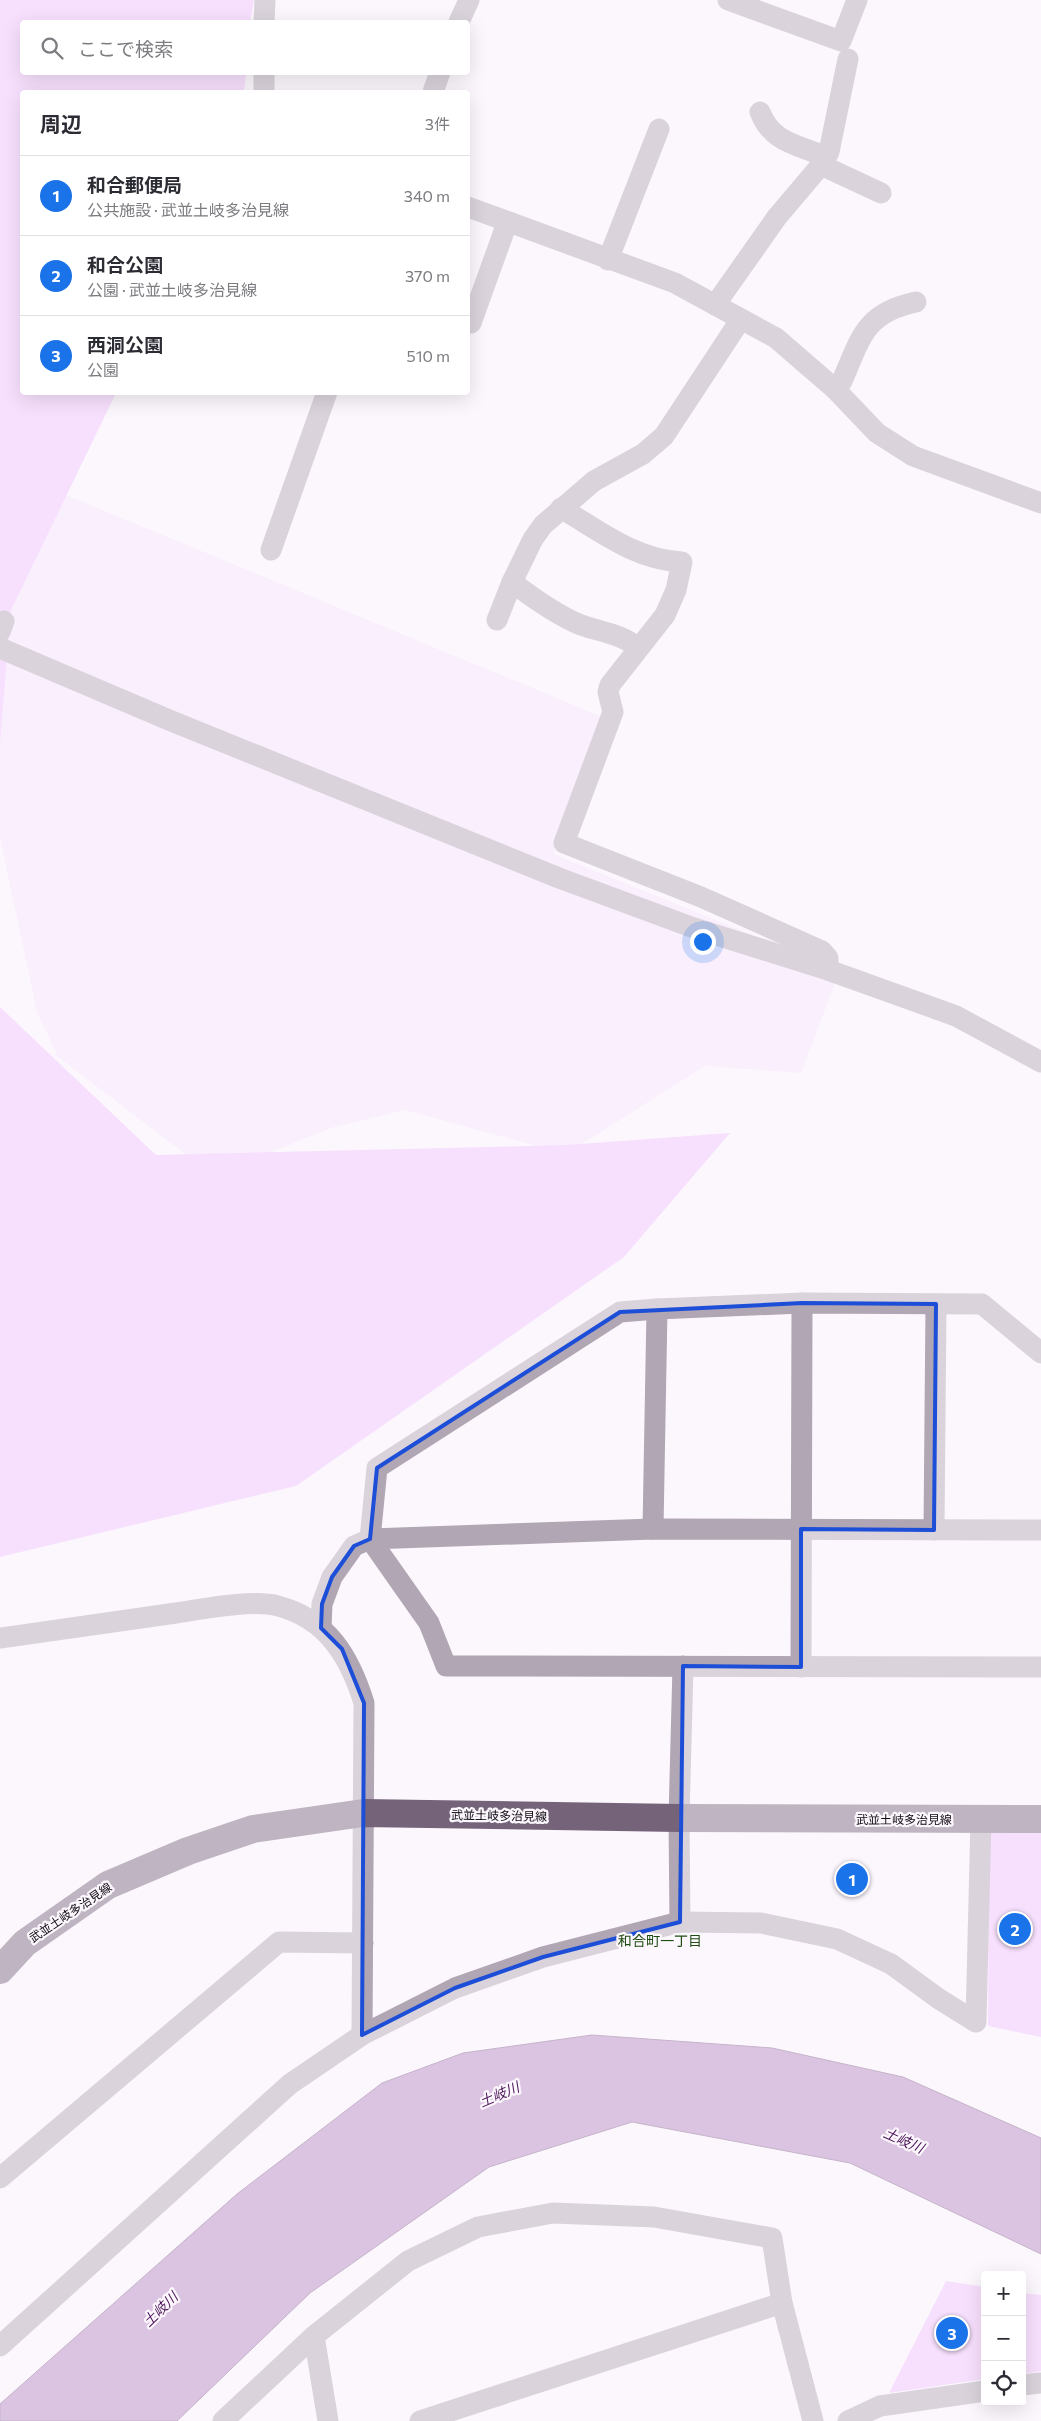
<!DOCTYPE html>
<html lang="ja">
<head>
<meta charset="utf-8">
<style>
	:root { --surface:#fff; --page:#f7f7f7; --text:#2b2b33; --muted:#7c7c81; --line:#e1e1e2; --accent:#1a73e8 }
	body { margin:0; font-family:Commissioner,"Noto Sans JP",sans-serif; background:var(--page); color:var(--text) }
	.controls { position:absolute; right:15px; bottom:15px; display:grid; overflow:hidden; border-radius:5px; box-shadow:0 5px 20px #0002 }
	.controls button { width:45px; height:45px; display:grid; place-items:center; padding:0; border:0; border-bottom:1px solid var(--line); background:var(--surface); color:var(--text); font:25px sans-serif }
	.you { position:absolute; left:702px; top:941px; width:18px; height:18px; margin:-12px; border:4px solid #fff; border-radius:50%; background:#1a73e8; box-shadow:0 0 0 8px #1a73e833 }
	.badge { display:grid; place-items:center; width:32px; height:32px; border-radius:50%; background:var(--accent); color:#fff; font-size:16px; font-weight:700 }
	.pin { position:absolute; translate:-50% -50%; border:2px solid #fff; box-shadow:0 1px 5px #0006 }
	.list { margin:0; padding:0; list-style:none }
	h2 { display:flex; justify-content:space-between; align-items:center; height:65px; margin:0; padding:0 20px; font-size:21px }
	h2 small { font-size:16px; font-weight:400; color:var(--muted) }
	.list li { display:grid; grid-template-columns:32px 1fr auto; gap:15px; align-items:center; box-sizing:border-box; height:80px; padding:0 20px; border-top:1px solid var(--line) }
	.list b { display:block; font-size:19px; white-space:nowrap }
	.list p { margin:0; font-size:16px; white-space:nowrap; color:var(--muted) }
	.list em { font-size:16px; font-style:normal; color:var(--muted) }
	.icon { flex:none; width:28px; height:28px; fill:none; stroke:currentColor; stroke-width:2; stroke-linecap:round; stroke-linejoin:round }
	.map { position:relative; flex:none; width:1041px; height:2421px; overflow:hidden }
	.search { position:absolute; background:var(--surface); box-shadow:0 5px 20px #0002; left:20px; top:20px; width:450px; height:55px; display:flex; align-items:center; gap:12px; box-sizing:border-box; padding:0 18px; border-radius:5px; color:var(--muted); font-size:19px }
	.panel { position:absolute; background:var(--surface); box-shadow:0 5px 20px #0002; left:20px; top:90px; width:450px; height:305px; border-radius:5px }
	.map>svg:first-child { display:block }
	.built { fill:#f7e5fc }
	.green { fill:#f1c3fc }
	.water { fill:#b486be; stroke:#83608b }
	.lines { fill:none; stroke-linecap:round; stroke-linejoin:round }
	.minor { stroke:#b1a6b4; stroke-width:21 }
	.major { stroke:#75637a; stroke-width:28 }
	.marked { fill:none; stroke:#1d4ed8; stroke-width:4; stroke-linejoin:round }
	.labels { text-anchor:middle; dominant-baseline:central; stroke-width:4.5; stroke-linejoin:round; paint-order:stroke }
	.street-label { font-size:12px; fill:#110913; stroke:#fcf7fd }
	.neighbourhood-label { font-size:14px; fill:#1f4c13; stroke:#fcf7fd }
	.water-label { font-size:14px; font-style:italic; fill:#4d1459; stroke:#fcf7fd }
</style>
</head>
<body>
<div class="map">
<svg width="1041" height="2421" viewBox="0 0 1041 2421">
	<rect width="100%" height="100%" fill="#fcf7fd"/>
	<path class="built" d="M47 487 605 718 553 854 840 970 801 1073 705 1066 566 1154 405 1110 334 1127 213 1175 58 1057 37 1012 0 838V589Z"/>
	<g class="green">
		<path d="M0 0H254L250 22H22V72L246 73 244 92H22V392L116 393 11 610 0 742Z"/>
		<path d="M0 1007 156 1155 567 1145 730 1133 624 1257 296 1486 0 1557Z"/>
		<path d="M989 1831 1041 1833V2037L988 2026Z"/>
		<path d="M946 2281 985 2287V2379L889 2393Z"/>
		<path d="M1022 2293 1041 2295V2371L1022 2374Z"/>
	</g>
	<path class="water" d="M592 2035 772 2048 903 2077 1041 2138V2254L850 2163 632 2122 489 2167 310 2293 177 2421H0V2404L237 2194 382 2083 463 2053Z"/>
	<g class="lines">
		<g class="minor">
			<path d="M728 0 841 41 857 0"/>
			<path d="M264 22 265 0"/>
			<path d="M459 22 469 0"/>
			<path d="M264 72V92"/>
			<path d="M433 92 440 72"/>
			<path d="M760 112C772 143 797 144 826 157"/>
			<path d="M821 165 881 193"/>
			<path d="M468 207 675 283 776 338 835 389 877 433 913 456 1041 503"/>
			<path d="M608 260 659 129"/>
			<path d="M715 305 777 217 821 165 829 152 848 59"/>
			<path d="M471 323 507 223"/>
			<path d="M835 389 842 381C861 338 864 313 916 302"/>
			<path d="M561 508C599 531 636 560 682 562L676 590 665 615 610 685 608 692 613 712 564 843 701 897 822 951 828 958V970"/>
			<path d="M271 550 327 392"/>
			<path d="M512 582C533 598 557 615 581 625 601 632 622 634 638 648"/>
			<path d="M497 620 512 582 533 539 543 525 594 481 643 454 664 436 741 319"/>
			<path d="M0 632 4 621"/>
			<path d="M0 648 169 720 559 878 694 928 828 970 956 1016 1041 1062"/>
			<path d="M657 1309 620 1312 377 1468 370 1539 429 1623 446 1666 1041 1667"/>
			<path d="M653 1529 657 1309 802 1303 982 1304 1041 1353"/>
			<path d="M934 1530 936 1304"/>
			<path d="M321 1628 322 1604 332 1577 354 1546 370 1539 653 1529 1041 1530"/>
			<path d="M0 1638C59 1630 118 1621 176 1613 203 1609 253 1599 278 1606 328 1619 350 1658 364 1703L362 2035"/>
			<path d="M801 1667 802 1303"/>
			<path d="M680 1922 679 1818 683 1666"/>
			<path d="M0 2178 279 1942 363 1943"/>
			<path d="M314 2336 328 2421"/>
			<path d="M0 2346 290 2084 362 2035 455 1988 543 1957 680 1922 761 1923 837 1939 891 1964 939 1999 976 2022 981 1818"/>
			<path d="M1022 2385 1041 2383"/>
			<path d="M223 2421 314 2336 408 2261 478 2227 553 2213 654 2217 772 2238 782 2303 813 2421"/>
			<path d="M420 2421 782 2303"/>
			<path d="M848 2421 880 2406 985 2391"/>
		</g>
		<path class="major" d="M0 1970 25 1943 108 1885 188 1851 253 1829 363 1813 679 1818 1041 1819"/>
	</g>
	<path d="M0 0H1041V2421H0ZM802 1303 936 1304 934 1530 801 1529V1667L683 1666 680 1922 543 1957 455 1988 362 2035 364 1703 342 1649 321 1628 322 1604 332 1577 354 1546 370 1539 377 1468 620 1312Z" fill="#fcf7fd" fill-opacity=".55" fill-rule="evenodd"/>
	<path class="marked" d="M802 1303 936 1304 934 1530 801 1529V1667L683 1666 680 1922 543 1957 455 1988 362 2035 364 1703 342 1649 321 1628 322 1604 332 1577 354 1546 370 1539 377 1468 620 1312Z"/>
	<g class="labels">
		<g class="street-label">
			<text transform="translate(499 1815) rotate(1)">武並土岐多治見線</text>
			<text x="904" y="1819">武並土岐多治見線</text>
			<text transform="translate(70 1912) rotate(-34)">武並土岐多治見線</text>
		</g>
		<g class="neighbourhood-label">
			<text x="660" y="1940">和合町一丁目</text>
		</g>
		<g class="water-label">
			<text transform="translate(499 2094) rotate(-23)">土岐川</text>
			<text transform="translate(904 2140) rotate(24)">土岐川</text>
			<text transform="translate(160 2309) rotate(-44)">土岐川</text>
		</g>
	</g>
</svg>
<div class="controls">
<button>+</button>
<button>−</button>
<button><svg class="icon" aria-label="locate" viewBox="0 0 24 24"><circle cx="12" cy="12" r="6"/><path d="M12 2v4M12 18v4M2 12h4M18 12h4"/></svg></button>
</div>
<div class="you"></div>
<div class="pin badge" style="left:852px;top:1879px">1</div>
<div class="pin badge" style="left:1015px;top:1929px">2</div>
<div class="pin badge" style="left:952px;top:2333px">3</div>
<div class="search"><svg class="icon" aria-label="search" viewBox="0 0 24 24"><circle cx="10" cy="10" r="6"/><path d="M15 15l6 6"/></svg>ここで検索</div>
<section class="panel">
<h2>周辺<small>3件</small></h2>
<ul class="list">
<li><span class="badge">1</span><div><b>和合郵便局</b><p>公共施設 · 武並土岐多治見線</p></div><em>340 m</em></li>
<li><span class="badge">2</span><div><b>和合公園</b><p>公園 · 武並土岐多治見線</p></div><em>370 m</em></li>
<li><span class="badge">3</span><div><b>西洞公園</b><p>公園</p></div><em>510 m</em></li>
</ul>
</section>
</div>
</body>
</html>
